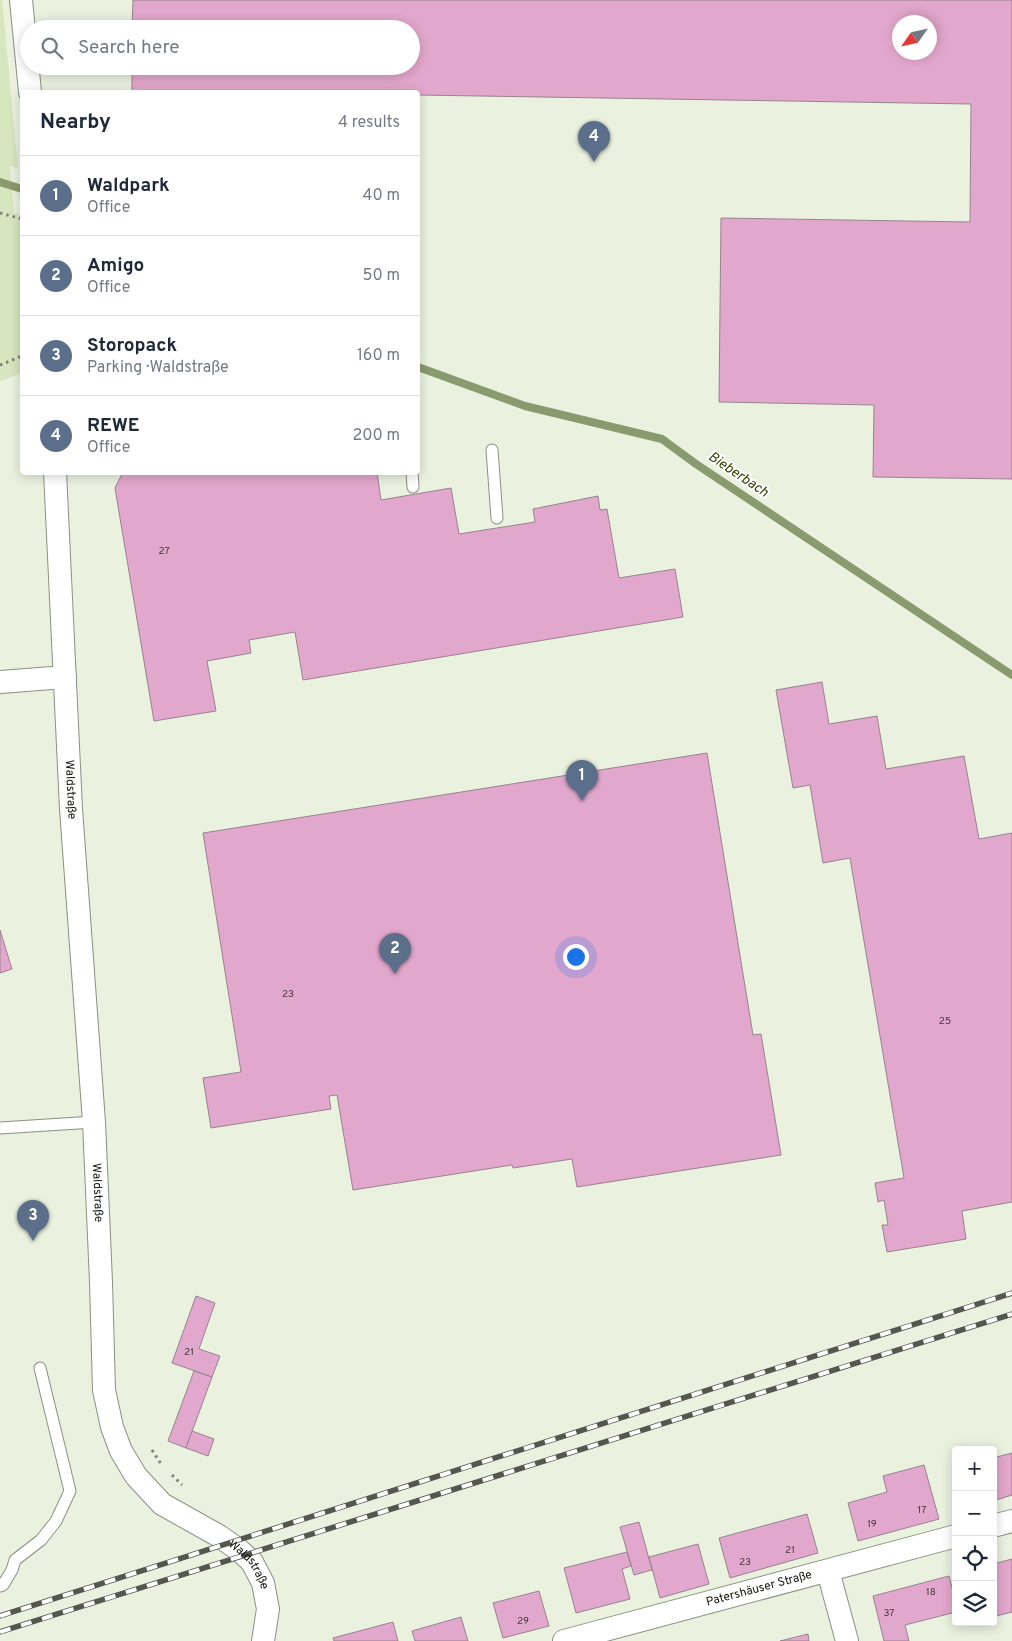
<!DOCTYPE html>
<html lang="en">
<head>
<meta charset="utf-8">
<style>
	:root { --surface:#fff; --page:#f6f6f7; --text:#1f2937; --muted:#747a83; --line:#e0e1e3; --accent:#b0388e }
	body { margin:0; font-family:Overpass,sans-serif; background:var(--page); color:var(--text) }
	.controls { position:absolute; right:15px; bottom:15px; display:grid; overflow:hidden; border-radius:5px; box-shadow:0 2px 12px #0003 }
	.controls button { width:45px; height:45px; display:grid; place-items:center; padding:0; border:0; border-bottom:1px solid var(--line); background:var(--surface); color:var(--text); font:25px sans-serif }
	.compass { position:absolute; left:892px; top:15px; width:45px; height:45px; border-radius:50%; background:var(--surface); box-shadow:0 2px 12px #0003; rotate:236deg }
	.you { position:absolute; left:575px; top:956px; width:18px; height:18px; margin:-12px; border:4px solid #fff; border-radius:50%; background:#1a73e8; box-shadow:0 0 0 8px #1a73e833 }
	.badge { display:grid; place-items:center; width:32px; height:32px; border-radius:50%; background:var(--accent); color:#fff; font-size:16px; font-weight:700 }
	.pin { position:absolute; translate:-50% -41px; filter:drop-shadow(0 1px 2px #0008) }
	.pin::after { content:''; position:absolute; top:26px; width:18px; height:15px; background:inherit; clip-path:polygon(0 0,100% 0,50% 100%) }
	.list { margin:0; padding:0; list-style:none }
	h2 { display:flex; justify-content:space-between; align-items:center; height:65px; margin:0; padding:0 20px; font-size:21px }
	h2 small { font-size:16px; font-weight:400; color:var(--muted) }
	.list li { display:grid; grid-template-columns:32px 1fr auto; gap:15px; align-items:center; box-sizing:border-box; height:80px; padding:0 20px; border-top:1px solid var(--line) }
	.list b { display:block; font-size:19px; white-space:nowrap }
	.list p { margin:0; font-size:16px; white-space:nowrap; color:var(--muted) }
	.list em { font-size:16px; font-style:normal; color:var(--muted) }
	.icon { flex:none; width:28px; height:28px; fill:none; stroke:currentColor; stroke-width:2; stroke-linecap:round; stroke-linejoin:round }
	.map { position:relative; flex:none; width:1012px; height:1641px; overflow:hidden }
	.search { position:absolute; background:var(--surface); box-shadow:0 2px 12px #0003; left:20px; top:20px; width:400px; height:55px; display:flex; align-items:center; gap:12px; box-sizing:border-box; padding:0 18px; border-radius:28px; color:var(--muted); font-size:19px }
	.panel { position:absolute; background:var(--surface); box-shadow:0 2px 12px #0003; left:20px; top:90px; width:400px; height:385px; border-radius:5px }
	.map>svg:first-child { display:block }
	.green { fill:#d6e6bf }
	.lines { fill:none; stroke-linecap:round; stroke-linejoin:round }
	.stream { stroke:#899a6e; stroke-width:8 }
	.building { fill:#e2a7cc; stroke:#95848e; fill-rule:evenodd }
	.service-casing { stroke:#8a9181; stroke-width:13 }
	.minor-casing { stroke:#8a9181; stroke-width:24 }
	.path { stroke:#7e8276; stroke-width:3; stroke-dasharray:2.5 4; stroke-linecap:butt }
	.service { stroke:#fff; stroke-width:11 }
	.minor { stroke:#fff; stroke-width:22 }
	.rail-casing { stroke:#53574d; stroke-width:5.5 }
	.rail { stroke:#fff; stroke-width:4; stroke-dasharray:11; stroke-linecap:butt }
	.labels { text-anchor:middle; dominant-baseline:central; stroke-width:4; stroke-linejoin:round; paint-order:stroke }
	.number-label { font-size:10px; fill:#45383d }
	.street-label { font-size:12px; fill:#11130d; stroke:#fff }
	.water-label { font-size:14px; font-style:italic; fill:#304200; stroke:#fff }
</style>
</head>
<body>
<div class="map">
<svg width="1012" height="1641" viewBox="0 0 1012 1641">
	<rect width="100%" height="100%" fill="#eaf1df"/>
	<path class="green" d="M0 0H2L18 168 10 166 14 213 22 216V373L0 381Z"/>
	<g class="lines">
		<g class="stream">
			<path d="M0 182 22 189"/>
			<path d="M418 367 525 406 662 439 696 464 1012 675"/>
		</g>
	</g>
	<g class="building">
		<path d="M133 0H1012V479L873 477 874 405 719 402 721 218 970 222 971 104 418 95V92L132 91V66H411V29H132ZM900 22H930V52H900Z"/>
		<path d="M123 472H377L381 500 451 488 459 534 535 522 533 509 598 496 600 510 607 509 619 578 675 569 683 617 303 680 295 632 249 640 251 653 207 661 216 711 154 721 115 488Z"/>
		<path d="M822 682 829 724 877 716 886 769 964 756 979 839 1012 833V1202L962 1211 966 1239 887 1252 882 1225H888L884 1200 878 1202 875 1183 904 1178 850 858 823 863 810 785 793 788 776 690Z"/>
		<path d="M707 753 753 1035 761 1034 781 1155 577 1187 572 1159 513 1168 512 1165 353 1190 337 1095 329 1096 331 1109 211 1128 203 1078 241 1072 203 833Z"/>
		<path d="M0 930 12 969 0 973Z"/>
		<path d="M196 1296 215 1303 199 1349 220 1356 212 1377 172 1363Z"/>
		<path d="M194 1371 212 1377 186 1448 168 1441Z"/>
		<path d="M192 1431 214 1439 208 1456 186 1448Z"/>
		<path d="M1012 1453V1495L993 1501V1458Z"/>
		<path d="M924 1465 939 1519 858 1541 848 1503 887 1492 883 1476Z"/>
		<path d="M807 1514 818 1553 730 1578 719 1538Z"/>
		<path d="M639 1522 652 1570 634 1575 620 1527Z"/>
		<path d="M698 1544 709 1584 660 1598 649 1557Z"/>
		<path d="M627 1552 631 1566 622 1569 630 1599 576 1613 564 1568Z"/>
		<path d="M1012 1559V1612L996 1616 993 1607V1564Z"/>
		<path d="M949 1576 956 1603V1612L905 1625 909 1641H884L873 1596Z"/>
		<path d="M539 1591 549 1626 503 1638 493 1603Z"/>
		<path d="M461 1617 468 1641H415L412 1631Z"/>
		<path d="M393 1622 398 1641H334L333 1638Z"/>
		<path d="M808 1634 809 1641H780Z"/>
	</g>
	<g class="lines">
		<defs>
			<g id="service">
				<path d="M492 450 497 518"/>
				<path d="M412 472 413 487"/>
				<path d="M0 1128 94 1122"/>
				<path d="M0 1586 3 1585 12 1570 15 1560 41 1540 56 1521 70 1491 40 1368"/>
			</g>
			<g id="minor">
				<path d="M21 0 30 92"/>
				<path id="s1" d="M55 472 71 809 94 1122 101 1282 104 1390 112 1427 121 1451 136 1476 162 1504 219 1536 239 1550 252 1562 263 1583 268 1609 263 1641"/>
				<path d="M0 682 65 677"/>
				<path d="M993 1526 1012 1521"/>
				<path d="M828 1571 847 1641"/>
				<path id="s2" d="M564 1641 956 1536"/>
			</g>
		</defs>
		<use href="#service" class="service-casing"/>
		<use href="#minor" class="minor-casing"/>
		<g class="path">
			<path d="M0 213 22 219"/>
			<path d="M0 365 22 356"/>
			<path d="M152 1450 161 1464"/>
			<path d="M172 1475 182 1485"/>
		</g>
		<use href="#service" class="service"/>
		<use href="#minor" class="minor"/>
		<defs>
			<g id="rail">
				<path d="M0 1616 1012 1293"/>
				<path d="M0 1632 1012 1314"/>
			</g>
		</defs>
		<use href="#rail" class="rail-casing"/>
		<use href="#rail" class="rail"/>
	</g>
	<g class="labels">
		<g class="number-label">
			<text x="164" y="551">27</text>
			<text x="288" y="994">23</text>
			<text x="945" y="1021">25</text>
			<text x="189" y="1352">21</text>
			<text x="922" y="1510">17</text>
			<text x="872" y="1524">19</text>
			<text x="790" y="1550">21</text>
			<text x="745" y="1562">23</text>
			<text x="931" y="1592">18</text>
			<text x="889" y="1613">37</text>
			<text x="523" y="1621">29</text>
		</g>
		<g class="street-label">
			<text stroke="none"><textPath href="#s1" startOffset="318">Waldstraße</textPath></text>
			<text stroke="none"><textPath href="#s1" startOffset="722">Waldstraße</textPath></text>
			<text stroke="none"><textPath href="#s1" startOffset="1158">Waldstraße</textPath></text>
			<text stroke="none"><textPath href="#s2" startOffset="202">Patershäuser Straße</textPath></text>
		</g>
		<g class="water-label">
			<text transform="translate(738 475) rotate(34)">Bieberbach</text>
		</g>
	</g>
</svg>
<div class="controls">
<button>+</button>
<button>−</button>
<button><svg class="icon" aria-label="locate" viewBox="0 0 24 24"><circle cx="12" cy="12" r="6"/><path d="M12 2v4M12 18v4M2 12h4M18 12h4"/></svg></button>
<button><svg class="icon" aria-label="layers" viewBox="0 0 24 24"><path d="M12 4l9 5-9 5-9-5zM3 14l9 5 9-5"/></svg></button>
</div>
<svg class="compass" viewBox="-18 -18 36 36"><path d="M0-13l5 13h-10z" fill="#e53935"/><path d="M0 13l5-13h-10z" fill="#747a83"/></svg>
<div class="you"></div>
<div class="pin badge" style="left:582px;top:801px;background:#5c6f8a">1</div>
<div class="pin badge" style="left:395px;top:974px;background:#5c6f8a">2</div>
<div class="pin badge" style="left:33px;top:1241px;background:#5c6f8a">3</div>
<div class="pin badge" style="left:594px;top:162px;background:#5c6f8a">4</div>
<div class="search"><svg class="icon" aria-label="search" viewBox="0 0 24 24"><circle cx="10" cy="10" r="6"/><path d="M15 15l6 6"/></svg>Search here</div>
<section class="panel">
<h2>Nearby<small>4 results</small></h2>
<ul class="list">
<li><span class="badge" style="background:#5c6f8a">1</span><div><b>Waldpark</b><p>Office</p></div><em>40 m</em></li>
<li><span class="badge" style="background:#5c6f8a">2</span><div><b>Amigo</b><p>Office</p></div><em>50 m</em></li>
<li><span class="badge" style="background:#5c6f8a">3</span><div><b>Storopack</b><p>Parking · Waldstraße</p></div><em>160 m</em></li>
<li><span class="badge" style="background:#5c6f8a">4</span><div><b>REWE</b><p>Office</p></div><em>200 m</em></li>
</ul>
</section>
</div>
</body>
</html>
